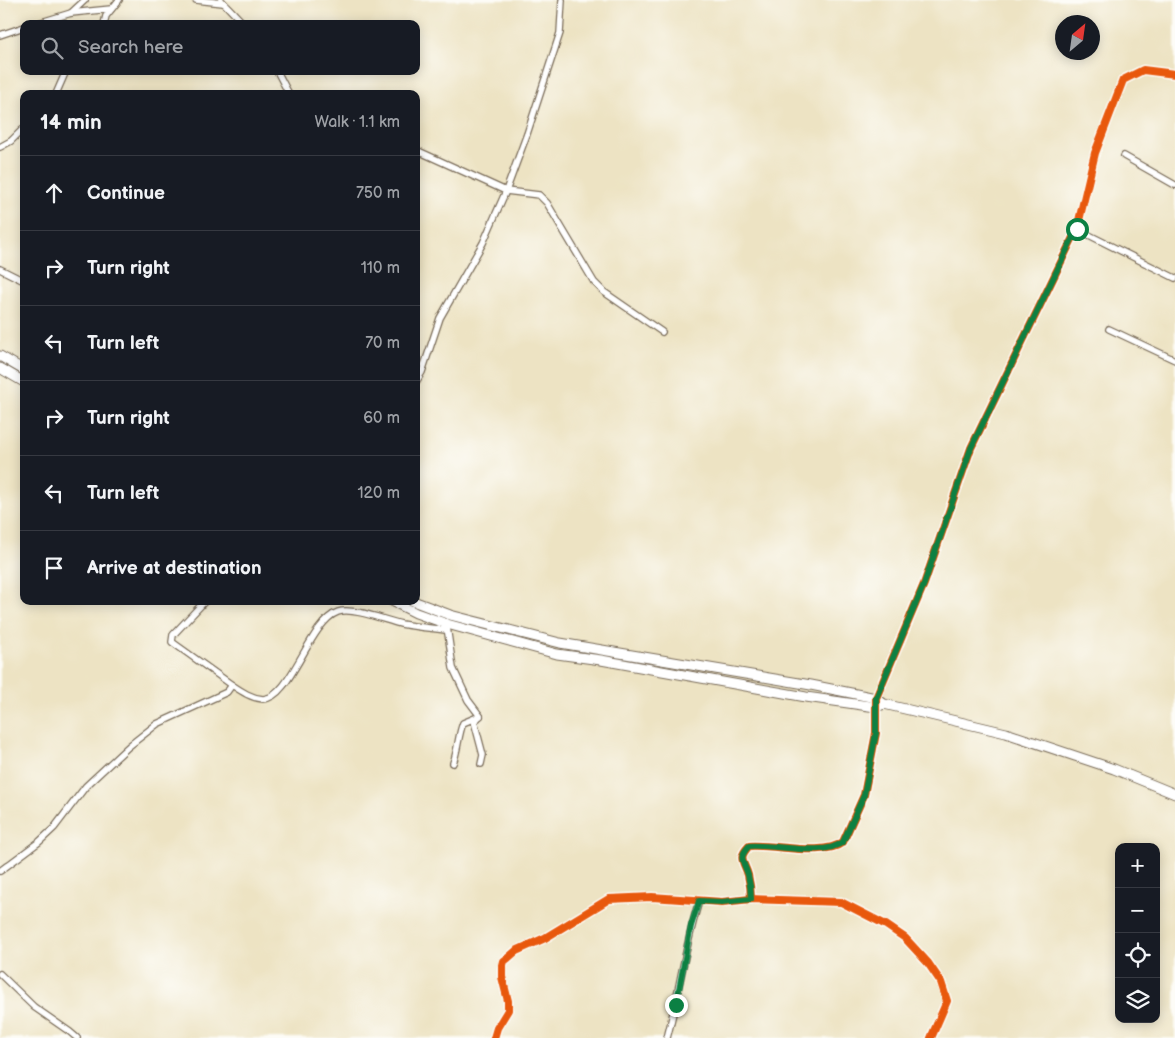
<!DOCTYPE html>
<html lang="en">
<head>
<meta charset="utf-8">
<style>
	:root { --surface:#171b24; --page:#242831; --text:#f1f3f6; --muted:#9ea1a6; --line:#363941 }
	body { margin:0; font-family:"Balsamiq Sans",sans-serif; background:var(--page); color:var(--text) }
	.controls { position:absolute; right:15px; bottom:15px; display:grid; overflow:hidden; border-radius:10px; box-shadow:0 2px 12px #0003 }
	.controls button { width:45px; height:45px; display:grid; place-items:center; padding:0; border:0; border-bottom:1px solid var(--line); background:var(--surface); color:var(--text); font:25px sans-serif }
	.compass { position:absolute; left:1055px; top:15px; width:45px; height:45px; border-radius:50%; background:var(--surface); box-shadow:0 2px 12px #0003; rotate:29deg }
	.stop { position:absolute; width:15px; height:15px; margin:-11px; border:4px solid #0b8043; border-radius:50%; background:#fff }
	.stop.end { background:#0b8043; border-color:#fff; box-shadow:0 1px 5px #0008 }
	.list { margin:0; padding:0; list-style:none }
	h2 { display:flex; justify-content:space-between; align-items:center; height:65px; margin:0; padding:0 20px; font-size:21px }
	h2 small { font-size:16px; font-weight:400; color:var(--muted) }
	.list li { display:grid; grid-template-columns:32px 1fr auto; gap:15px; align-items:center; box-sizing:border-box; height:75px; padding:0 20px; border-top:1px solid var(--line) }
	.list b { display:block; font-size:19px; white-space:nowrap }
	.list em { font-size:16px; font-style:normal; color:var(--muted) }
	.icon { flex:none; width:28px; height:28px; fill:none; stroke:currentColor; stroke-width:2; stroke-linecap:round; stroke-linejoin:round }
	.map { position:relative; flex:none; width:1175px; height:1038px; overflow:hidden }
	.search { position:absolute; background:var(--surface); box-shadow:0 2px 12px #0003; left:20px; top:20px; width:400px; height:55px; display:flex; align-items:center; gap:12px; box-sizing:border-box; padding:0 18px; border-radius:10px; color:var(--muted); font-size:19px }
	.panel { position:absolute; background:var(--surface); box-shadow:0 2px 12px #0003; left:20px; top:90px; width:400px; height:515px; border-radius:10px }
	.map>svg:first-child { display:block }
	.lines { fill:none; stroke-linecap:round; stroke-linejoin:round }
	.minor-casing { stroke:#796b58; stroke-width:8 }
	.primary-casing { stroke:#796b58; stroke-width:11 }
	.minor { stroke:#fff; stroke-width:5.5 }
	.primary { stroke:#fff; stroke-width:9 }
	.cycleway-casing { stroke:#fdfcf7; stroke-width:11 }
	.cycleway { stroke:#e8590c; stroke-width:8 }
	.route { stroke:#0b8043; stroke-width:6 }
</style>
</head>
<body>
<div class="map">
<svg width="1175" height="1038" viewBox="0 0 1175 1038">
	<rect width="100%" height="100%" fill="#fdfcf7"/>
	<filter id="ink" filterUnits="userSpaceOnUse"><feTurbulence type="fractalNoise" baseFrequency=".02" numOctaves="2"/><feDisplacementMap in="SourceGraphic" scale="10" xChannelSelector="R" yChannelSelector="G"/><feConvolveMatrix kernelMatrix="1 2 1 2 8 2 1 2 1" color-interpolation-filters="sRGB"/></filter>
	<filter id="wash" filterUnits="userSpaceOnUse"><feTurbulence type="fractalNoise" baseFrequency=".0096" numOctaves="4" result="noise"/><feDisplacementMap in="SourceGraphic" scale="20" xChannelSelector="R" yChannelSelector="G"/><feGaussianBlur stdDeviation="1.12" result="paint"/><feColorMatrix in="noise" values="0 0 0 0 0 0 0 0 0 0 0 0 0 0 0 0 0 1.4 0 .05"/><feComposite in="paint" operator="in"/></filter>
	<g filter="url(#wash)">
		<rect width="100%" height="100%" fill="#ede3c3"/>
	</g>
	<g filter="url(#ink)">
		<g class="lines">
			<defs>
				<g id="minor">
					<path d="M196 0 223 3"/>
					<path d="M221 0 244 24"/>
					<path d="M71 13 85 0"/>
					<path d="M35 24 71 13 111 9"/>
					<path d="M104 24 106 16 119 0"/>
					<path d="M0 35 24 27"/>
					<path d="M277 71 289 94"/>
					<path d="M56 94 66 71"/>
					<path d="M0 147 11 141 24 128"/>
					<path d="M416 150 506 191 539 195 547 203 594 282 604 292 662 332"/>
					<path d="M1124 156 1175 185"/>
					<path d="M1077 229 1175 278"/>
					<path d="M0 269 24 281"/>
					<path d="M1109 329 1175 360"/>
					<path d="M416 382 422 372 440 318 483 243 506 191 527 134 560 33 562 0"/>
					<path d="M447 627 453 668 468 700 480 716"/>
					<path d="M232 685C241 691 251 698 263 699 291 699 309 622 338 612 353 607 384 620 401 624 416 627 431 628 446 630"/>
					<path d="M478 718 474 721 483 755 481 764"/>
					<path d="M453 763C458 750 458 736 463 723L480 716"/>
					<path d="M0 871 39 842 54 828 86 786 129 746 157 724 227 692 232 685 172 642 173 635 205 601"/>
					<path d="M751 899C751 891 750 883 748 875 744 861 737 859 749 846 775 844 824 857 843 842L864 795 876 733V698L924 584 971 448 1077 229 1095 153 1123 80 1143 70 1175 74"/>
					<path d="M0 974 34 1007 70 1032 77 1038"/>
					<path d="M494 1038 497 1028 508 1010V1001L502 977V969L504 961 508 958 516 951 545 938 609 899 652 897 722 902 751 899 841 902 886 925 905 938 928 963 941 982 947 1001 931 1038"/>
					<path d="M667 1038C679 993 685 946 699 901"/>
				</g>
				<g id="primary">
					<path d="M0 356 24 370"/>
					<path d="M0 368 24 382"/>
					<path d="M392 601 416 613 447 624 557 654 601 660 806 697 876 707 884 704"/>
					<path d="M413 601 450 615 560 643 811 685 876 698 884 704 1006 733 1114 769 1175 794"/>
				</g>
			</defs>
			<use href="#minor" class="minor-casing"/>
			<use href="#primary" class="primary-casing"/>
			<use href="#minor" class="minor"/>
			<use href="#primary" class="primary"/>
			<defs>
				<g id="cycleway">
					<path d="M751 899C751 891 750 883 748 875 744 861 737 859 749 846 775 844 824 857 843 842L864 795 876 733V698L924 584 971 448 1077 229 1095 153 1123 80 1143 70 1175 74"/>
					<path d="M494 1038 497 1028 508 1010V1001L502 977V969L504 961 508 958 516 951 545 938 609 899 652 897 722 902 751 899 841 902 886 925 905 938 928 963 941 982 947 1001 931 1038"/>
				</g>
			</defs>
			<use href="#cycleway" class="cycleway-casing"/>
			<use href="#cycleway" class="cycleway"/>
		</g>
	</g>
	<g class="lines" filter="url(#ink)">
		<path class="route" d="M676 1005 691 926 699 901 722 902 751 899C751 891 750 883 748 875 744 861 737 859 749 846 775 844 824 857 843 842L864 795 876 733V698L924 584 971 448 1077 229"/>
	</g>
</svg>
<div class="controls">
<button>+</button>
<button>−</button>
<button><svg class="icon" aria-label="locate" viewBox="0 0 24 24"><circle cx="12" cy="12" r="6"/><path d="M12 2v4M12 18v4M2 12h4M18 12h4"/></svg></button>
<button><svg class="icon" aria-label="layers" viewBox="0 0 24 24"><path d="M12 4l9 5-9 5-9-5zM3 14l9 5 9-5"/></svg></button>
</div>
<svg class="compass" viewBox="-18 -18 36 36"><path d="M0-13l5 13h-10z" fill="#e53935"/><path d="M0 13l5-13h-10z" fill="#9ea1a6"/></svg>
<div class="stop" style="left:1077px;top:229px"></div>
<div class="stop end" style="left:676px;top:1005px"></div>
<div class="search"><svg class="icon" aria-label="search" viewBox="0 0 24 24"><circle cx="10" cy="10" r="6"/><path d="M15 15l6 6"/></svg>Search here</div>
<section class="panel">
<h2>14 min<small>Walk · 1.1 km</small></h2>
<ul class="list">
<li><svg class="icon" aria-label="ahead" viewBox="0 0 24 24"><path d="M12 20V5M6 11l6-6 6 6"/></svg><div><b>Continue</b></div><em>750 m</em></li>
<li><svg class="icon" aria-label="right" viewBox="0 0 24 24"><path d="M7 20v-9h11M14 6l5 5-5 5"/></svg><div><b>Turn right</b></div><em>110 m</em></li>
<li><svg class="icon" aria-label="left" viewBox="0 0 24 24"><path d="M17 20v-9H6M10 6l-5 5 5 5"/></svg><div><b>Turn left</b></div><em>70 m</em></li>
<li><svg class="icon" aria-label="right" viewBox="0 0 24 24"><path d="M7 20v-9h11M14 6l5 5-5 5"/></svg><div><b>Turn right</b></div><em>60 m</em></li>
<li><svg class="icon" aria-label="left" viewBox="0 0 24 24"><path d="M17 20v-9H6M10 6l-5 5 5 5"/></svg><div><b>Turn left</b></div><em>120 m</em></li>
<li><svg class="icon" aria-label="arrive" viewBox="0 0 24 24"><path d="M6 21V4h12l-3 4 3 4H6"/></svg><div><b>Arrive at destination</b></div></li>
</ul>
</section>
</div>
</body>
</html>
